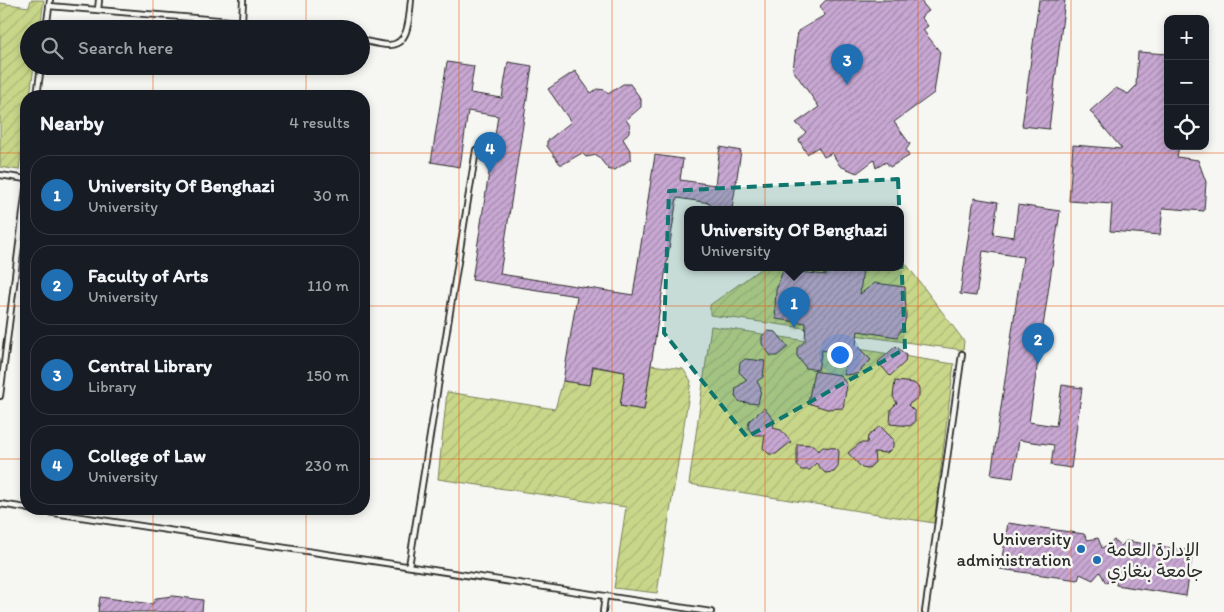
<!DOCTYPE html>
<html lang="en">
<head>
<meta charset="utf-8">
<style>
	:root { --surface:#171b24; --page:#242831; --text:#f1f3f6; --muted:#9ea1a6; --line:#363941; --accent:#1f6fb2 }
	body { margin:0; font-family:Itim,"Playpen Sans Arabic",sans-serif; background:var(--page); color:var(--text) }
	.controls { position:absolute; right:15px; top:15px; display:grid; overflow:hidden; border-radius:10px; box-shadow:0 2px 8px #0003 }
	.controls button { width:45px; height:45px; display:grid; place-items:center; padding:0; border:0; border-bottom:1px solid var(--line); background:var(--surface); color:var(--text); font:25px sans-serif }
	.you { position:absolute; left:839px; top:354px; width:18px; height:18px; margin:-12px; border:4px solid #fff; border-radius:50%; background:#1a73e8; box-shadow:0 0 0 8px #1a73e833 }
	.badge { display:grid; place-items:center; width:32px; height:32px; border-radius:50%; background:var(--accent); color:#fff; font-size:16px; font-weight:700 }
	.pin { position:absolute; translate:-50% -41px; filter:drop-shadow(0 1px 2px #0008) }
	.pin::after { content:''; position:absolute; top:26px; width:18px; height:15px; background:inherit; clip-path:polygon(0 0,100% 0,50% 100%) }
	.popup { position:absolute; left:684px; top:206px; width:220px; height:65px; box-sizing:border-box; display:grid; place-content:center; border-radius:10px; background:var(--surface); filter:drop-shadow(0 1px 4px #0005); font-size:16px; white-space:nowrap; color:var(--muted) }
	.popup b { font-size:19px; color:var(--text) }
	.popup::after { content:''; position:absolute; left:50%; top:100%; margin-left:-10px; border:10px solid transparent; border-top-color:var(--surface) }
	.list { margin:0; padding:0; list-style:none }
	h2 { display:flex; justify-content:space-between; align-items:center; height:65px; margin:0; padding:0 20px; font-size:21px }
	h2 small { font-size:16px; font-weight:400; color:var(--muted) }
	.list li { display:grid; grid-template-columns:32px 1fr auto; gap:15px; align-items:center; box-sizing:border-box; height:80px; margin:0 10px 10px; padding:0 10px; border:1px solid var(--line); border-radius:20px }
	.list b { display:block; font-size:19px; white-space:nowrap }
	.list p { margin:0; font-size:16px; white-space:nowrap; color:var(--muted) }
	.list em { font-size:16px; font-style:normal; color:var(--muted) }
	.icon { flex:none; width:28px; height:28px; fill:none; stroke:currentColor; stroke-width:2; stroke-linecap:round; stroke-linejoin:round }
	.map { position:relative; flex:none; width:1224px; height:612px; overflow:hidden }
	.search { position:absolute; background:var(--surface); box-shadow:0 2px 8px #0003; left:20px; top:20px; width:350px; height:55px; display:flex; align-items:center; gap:12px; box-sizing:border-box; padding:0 18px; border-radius:28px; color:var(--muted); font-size:19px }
	.panel { position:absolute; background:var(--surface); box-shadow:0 2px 8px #0003; left:20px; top:90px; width:350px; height:425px; border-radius:20px }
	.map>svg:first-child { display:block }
	.garden { fill:url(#garden-furrows); stroke:#7a805a }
	.building { fill:url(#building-hatch); stroke:#2b2b2b }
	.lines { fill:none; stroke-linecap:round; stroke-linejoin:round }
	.service-casing { stroke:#2b2b2b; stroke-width:8 }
	.service { stroke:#f6f6f2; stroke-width:4.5 }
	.marked { fill:#0f766e; fill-opacity:0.2; stroke:#0f766e; stroke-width:4; stroke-dasharray:10 6; stroke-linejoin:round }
	.grid { fill:none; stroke:#e8590c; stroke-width:1; stroke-opacity:0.55 }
	.poi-dot { fill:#1f6fb2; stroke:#f6f6f2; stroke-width:2 }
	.labels { text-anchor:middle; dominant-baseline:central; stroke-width:5; stroke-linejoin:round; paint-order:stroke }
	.poi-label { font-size:18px; fill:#2b2b2b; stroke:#f6f6f2; text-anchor:end }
</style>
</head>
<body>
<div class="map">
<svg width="1224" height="612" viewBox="0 0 1224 612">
	<defs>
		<pattern id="garden-furrows" width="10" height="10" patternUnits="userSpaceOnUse" patternTransform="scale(1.25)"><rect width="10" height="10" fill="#c8d689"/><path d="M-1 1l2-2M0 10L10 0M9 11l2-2" fill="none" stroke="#acb876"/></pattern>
		<pattern id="building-hatch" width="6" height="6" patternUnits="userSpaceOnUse" patternTransform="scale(1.25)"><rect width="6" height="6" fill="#c8a8d3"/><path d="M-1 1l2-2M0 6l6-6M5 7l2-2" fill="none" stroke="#a389ab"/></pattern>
	</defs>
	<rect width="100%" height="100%" fill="#f6f6f2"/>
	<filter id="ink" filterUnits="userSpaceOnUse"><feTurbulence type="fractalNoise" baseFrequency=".02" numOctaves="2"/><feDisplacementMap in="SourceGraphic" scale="10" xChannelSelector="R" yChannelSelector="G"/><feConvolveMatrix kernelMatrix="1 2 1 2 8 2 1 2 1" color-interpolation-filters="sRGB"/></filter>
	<g filter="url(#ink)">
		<g class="garden">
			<path d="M31 0H44L40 29H29V66H34L30 96H26V121L19 170 0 167V3L29 7Z"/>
			<path d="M900 256 964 341 963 350 710 315V305L763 267H900Z"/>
			<path d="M711 326 954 364 934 523 689 484Z"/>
			<path d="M651 365 683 369 691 381 657 593 614 588 626 507 438 479 447 392 555 409 563 381 590 385 593 367 625 372 620 406 644 410Z"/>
		</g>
		<g class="building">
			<path d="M826 0H920L929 11 921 17 928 26 923 30 940 52 934 93 894 122 910 144 906 150 909 156 890 167 886 162 876 168 874 160 857 173 840 166 832 153 824 157 818 147 807 154 799 140 806 132 796 123 819 107 793 70 798 31 825 15 820 6Z"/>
			<path d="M1039 0H1065L1049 129 1022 126Z"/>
			<path d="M1138 52 1168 54V146H1179L1177 157 1198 160 1206 182 1204 211 1163 208 1160 235 1110 231 1112 204 1069 201 1073 145 1122 149 1090 111 1116 88 1128 94 1136 86Z"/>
			<path d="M447 62 474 66 470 93 502 98 508 62 532 66 500 274 633 295 655 155 683 159 680 180 715 185 720 147 741 151 732 209H709L710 203 677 198 644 410 620 406 625 372 593 366 590 385 563 381 577 296 472 280 498 116 468 111 460 167 431 162Z"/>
			<path d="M575 71 591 93 597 89 605 90 608 94 623 84H630L641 99V107L626 120 630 125 629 132 623 139 631 152V159L615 170H609L597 155 586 157 582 153 563 164H560L547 146V141L571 122 548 89Z"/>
			<path d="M974 198 998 202 993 234 1014 237 1018 205 1060 211 1029 422 1056 426 1062 385 1082 388 1071 468 1051 465 1054 445 1019 440 1013 478 991 475 1023 257 983 251 976 296 960 294Z"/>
			<path d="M827 267H863L860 294 875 283 905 287 906 316 904 325 897 337 858 331 856 345 871 360 857 374 844 375 845 354 822 350 818 370 806 368 797 356V348L805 341 806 323 776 319 775 307 776 290 783 270 826 275Z"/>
			<path d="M768 331 776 332 788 347 777 356H771L762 344V336Z"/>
			<path d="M896 346 906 355 905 362 890 376 878 362Z"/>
			<path d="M745 359 765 361 763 377 757 381 761 389 758 404 740 402 735 397 736 388 747 380 739 372 740 363Z"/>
			<path d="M814 371 840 375 847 385 843 408 827 409 808 403Z"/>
			<path d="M895 381 914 383 919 388V397L908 405 915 412V422L910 426 890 424 891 409 897 403 893 397Z"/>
			<path d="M764 408 774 420 773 428 781 430 791 442 776 454H769L763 448 765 435H754L748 428 749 421Z"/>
			<path d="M880 426 893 439V447L887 453 874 452 875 462 868 469 862 468 848 453 860 443H867L868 436Z"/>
			<path d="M797 444 813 445 818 451 823 447 836 448 839 451 838 467 834 472 825 473 816 463 810 470H801L797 465Z"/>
			<path d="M1008 523 1084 534 1088 540 1098 538 1102 548 1114 540 1121 546 1126 541 1193 551 1186 596 1116 585V579L1106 583 1100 572 1093 580 1080 574 1078 580 1000 569Z"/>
			<path d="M173 596 203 600 202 612H98L100 597 152 604 156 598Z"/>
		</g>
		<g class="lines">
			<defs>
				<g id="service">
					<path d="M49 6 242 22 288 29"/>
					<path d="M98 10 99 0"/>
					<path d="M242 22 243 0"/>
					<path d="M46 29 50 0"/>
					<path d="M361 40C370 42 380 45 389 45 410 45 409 15 411 0"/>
					<path d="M37 96 41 66"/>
					<path d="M0 175 26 179"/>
					<path d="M0 396 26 189"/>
					<path d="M0 504 26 508"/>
					<path d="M28 509 711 612"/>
					<path d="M409 566 476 150"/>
					<path d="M603 612 605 596"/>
					<path d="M925 612 962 354"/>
				</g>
			</defs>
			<use href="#service" class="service-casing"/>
			<use href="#service" class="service"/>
		</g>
	</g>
	<path class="marked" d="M898 179 905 349 747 437 664 333 669 191Z"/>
	<path class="grid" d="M153 0V29M306 0V29M459 0V612M612 0V612M765 0V612M918 0V612M1071 0V612M153 66V96M306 66V96M0 153H26M364 153H1224M0 306H26M364 306H1224M0 459H26M364 459H1224M153 509V612M306 509V612"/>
	<g class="poi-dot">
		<circle cx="1081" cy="549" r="5"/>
		<circle cx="1097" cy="560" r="5"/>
	</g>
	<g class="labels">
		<g class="poi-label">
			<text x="1071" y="539">University<tspan x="1071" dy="21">administration</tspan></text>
			<text x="1107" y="550" text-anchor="start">الإدارة العامة<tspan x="1107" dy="21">جامعة بنغازي</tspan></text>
		</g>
	</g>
</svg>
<div class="controls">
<button>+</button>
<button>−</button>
<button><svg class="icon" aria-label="locate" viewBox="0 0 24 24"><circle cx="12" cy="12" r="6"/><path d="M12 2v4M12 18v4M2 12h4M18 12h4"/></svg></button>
</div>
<div class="you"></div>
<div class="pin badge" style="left:794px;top:328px">1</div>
<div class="popup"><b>University Of Benghazi</b>University</div>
<div class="pin badge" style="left:1038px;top:364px">2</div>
<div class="pin badge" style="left:847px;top:85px">3</div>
<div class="pin badge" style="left:490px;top:173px">4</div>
<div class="search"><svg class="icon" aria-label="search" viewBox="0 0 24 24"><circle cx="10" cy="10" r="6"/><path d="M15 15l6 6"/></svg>Search here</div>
<section class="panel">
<h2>Nearby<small>4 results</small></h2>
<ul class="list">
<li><span class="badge">1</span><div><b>University Of Benghazi</b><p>University</p></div><em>30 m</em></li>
<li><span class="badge">2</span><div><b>Faculty of Arts</b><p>University</p></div><em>110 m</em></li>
<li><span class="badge">3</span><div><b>Central Library</b><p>Library</p></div><em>150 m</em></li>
<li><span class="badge">4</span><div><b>College of Law</b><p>University</p></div><em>230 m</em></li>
</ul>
</section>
</div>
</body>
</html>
